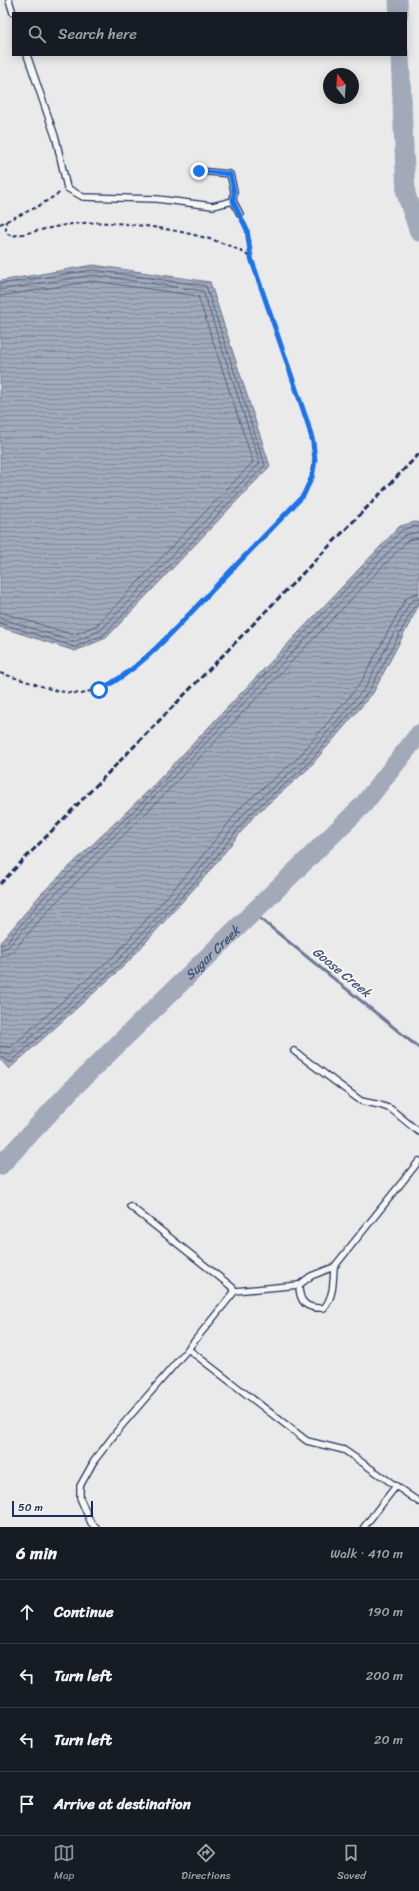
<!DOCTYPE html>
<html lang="en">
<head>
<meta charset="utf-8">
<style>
	:root { --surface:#171b24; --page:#20242c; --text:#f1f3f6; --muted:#9ea1a6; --line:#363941; --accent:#8c9099 }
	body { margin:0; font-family:Sriracha,sans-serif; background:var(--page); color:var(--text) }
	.compass { position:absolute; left:323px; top:68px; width:36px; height:36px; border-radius:50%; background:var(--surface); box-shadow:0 2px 10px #0003; rotate:343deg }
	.scale { position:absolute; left:12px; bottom:10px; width:81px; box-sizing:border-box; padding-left:4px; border:2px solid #1b2f5e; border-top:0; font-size:11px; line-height:14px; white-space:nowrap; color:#1b2f5e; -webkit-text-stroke:3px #f6f6f2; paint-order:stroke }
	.stop { position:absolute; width:12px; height:12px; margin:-9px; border:3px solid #1a73e8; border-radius:50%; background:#fff }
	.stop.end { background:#1a73e8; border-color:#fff; box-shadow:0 1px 4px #0008 }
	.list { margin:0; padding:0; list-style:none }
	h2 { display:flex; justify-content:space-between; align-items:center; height:52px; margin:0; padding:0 16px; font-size:17px }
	h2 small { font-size:13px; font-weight:400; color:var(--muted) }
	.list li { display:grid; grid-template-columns:26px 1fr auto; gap:12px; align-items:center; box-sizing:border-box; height:64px; padding:0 16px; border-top:1px solid var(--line) }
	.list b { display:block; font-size:15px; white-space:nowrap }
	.list em { font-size:13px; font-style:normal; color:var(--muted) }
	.icon { flex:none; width:22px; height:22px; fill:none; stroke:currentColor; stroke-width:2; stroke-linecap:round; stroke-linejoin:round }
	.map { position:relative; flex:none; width:419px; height:1527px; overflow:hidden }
	.search { position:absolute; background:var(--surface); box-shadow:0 2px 10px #0003; left:12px; right:12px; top:12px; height:44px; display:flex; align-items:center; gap:10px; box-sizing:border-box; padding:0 14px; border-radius:0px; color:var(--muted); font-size:15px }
	.sheet { height:308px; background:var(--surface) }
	nav { display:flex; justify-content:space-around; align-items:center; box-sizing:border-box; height:56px; border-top:1px solid var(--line); background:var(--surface); font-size:11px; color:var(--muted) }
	nav a { display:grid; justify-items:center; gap:2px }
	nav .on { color:var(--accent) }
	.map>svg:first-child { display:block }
	.water { fill:url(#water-rules); stroke:#6c7995 }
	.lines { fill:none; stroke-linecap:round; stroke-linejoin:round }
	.shore { stroke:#516083; stroke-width:1 }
	.stream { stroke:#6c7995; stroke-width:3 }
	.river { stroke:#a2aaba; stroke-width:19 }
	.lane-casing { stroke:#1b2f5e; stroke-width:8 }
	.path { stroke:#1b2f5e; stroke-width:2; stroke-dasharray:4 3; stroke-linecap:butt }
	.lane { stroke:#f6f6f2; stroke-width:5.5 }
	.rail { stroke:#1b2f5e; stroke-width:3; stroke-dasharray:6 3; stroke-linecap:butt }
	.route { stroke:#1a73e8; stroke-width:5 }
	.labels { text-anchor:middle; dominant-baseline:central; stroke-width:4; stroke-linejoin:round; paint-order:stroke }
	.water-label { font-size:13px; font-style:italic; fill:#44547a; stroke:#f6f6f2 }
</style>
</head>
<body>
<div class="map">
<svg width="419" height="1527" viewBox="0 0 419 1527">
	<defs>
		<pattern id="water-rules" width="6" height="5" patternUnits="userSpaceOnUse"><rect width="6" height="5" fill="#a2aaba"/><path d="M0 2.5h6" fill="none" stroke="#838b9a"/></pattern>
	</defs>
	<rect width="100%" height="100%" fill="#e9eae9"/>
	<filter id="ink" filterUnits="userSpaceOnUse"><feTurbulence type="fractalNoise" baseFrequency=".025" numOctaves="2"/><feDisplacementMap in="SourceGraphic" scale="8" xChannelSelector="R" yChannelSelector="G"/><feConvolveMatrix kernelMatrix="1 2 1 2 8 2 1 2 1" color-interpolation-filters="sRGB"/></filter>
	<g filter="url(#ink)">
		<g class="water">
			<path d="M93 265 210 282 270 466 106 638 75 651 0 627V281Z"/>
			<path d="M415 522 419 523V605L373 693 308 769 254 816 207 874 126 964 9 1069 0 1059V943L41 894 147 792 400 526Z"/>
		</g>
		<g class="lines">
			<g class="shore">
				<path d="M0 284 93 270 206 286 265 465 104 635 75 647 0 623"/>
				<path d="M0 290 93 275 203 291 260 463 101 630 74 642 0 618"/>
				<path d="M0 296 93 281 198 296 253 462 97 625 74 635 0 612"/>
				<path d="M0 945 5 944 44 897 150 795 402 530 414 526 419 527"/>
				<path d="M0 950 8 947 48 901 153 798 405 535 419 532"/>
				<path d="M0 956 6 955 13 951 53 905 157 802 408 540 419 538"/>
				<path d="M0 1046 11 1047 116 954 195 865 242 806 298 758 360 684 405 600 411 595 419 593"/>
				<path d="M0 1052 11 1055 120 958 200 869 247 810 302 762 365 688 409 604 413 600 419 599"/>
				<path d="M0 1057 11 1062 124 961 204 872 251 813 306 766 369 691 414 607 419 604"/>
			</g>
			<path class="stream" d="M252 912 419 1048"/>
			<g class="river">
				<path d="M398 0 399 13"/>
				<path d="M400 55 406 194 419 232"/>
				<path id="s1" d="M0 1166 72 1089 363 805 419 734"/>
			</g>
			<defs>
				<g id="lane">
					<path d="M9 0 13 13"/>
					<path d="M27 55 56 139 67 188 83 197 157 199 213 206 233 201 234 191 230 174 199 171"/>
					<path d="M233 201 240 214"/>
					<path d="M294 1051 361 1101 380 1105 391 1109 419 1132"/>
					<path d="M130 1206 232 1287 235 1291"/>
					<path d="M299 1285C299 1303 307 1309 324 1308 334 1296 333 1282 334 1267"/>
					<path d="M188 1349 307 1441 344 1450 419 1502"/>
					<path d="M96 1527 91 1523 80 1498V1486L94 1461 118 1430 188 1349 235 1291 299 1285 311 1276 334 1267 419 1161"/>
					<path d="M364 1527 396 1486"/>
				</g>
			</defs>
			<use href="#lane" class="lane-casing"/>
			<g class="path">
				<path d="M243 220 247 230 250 257"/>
				<path d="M0 224 37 207 61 192"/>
				<path d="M0 673 57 691 82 694 114 682 131 670 165 639 303 496C318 465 315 453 307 421L251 258C221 233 123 220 84 223 60 224 36 232 12 236L8 234 6 230V221"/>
			</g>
			<use href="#lane" class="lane"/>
			<path class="rail" d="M0 884 419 454"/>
		</g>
	</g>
	<g class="lines" filter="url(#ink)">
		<path class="route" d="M99 690C140 670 171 633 202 601 235 566 269 531 303 496L312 477 315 460 313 442 307 421 251 258 247 230 233 201 234 191 230 174 199 171"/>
	</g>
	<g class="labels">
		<g class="water-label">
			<text stroke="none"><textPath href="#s1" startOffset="301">Sugar Creek</textPath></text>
			<text transform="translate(342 972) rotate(39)">Goose Creek</text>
		</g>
	</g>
</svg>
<svg class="compass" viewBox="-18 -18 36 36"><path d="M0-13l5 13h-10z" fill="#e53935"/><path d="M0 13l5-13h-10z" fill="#9ea1a6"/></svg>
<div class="scale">50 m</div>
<div class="stop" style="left:99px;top:690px"></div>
<div class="stop end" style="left:199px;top:171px"></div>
<div class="search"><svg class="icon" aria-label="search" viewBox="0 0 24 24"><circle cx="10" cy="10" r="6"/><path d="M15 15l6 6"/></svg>Search here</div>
</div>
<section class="sheet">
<h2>6 min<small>Walk · 410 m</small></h2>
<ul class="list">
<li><svg class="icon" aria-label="ahead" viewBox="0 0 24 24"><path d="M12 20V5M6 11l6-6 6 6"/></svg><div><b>Continue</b></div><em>190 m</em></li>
<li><svg class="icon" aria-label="left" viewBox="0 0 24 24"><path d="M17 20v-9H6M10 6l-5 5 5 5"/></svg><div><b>Turn left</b></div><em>200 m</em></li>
<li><svg class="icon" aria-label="left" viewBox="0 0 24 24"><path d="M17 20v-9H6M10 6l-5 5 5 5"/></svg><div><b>Turn left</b></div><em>20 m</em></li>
<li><svg class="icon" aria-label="arrive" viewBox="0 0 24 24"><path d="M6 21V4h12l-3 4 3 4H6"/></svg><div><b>Arrive at destination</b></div></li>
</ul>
</section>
<nav>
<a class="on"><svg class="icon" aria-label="map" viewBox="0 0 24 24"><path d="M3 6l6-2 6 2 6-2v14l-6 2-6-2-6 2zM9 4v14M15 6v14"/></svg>Map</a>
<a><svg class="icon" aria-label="directions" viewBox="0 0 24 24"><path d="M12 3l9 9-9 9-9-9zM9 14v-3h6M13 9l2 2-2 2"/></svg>Directions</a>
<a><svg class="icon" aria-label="saved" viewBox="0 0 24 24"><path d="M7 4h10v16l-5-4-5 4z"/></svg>Saved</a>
</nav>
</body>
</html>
